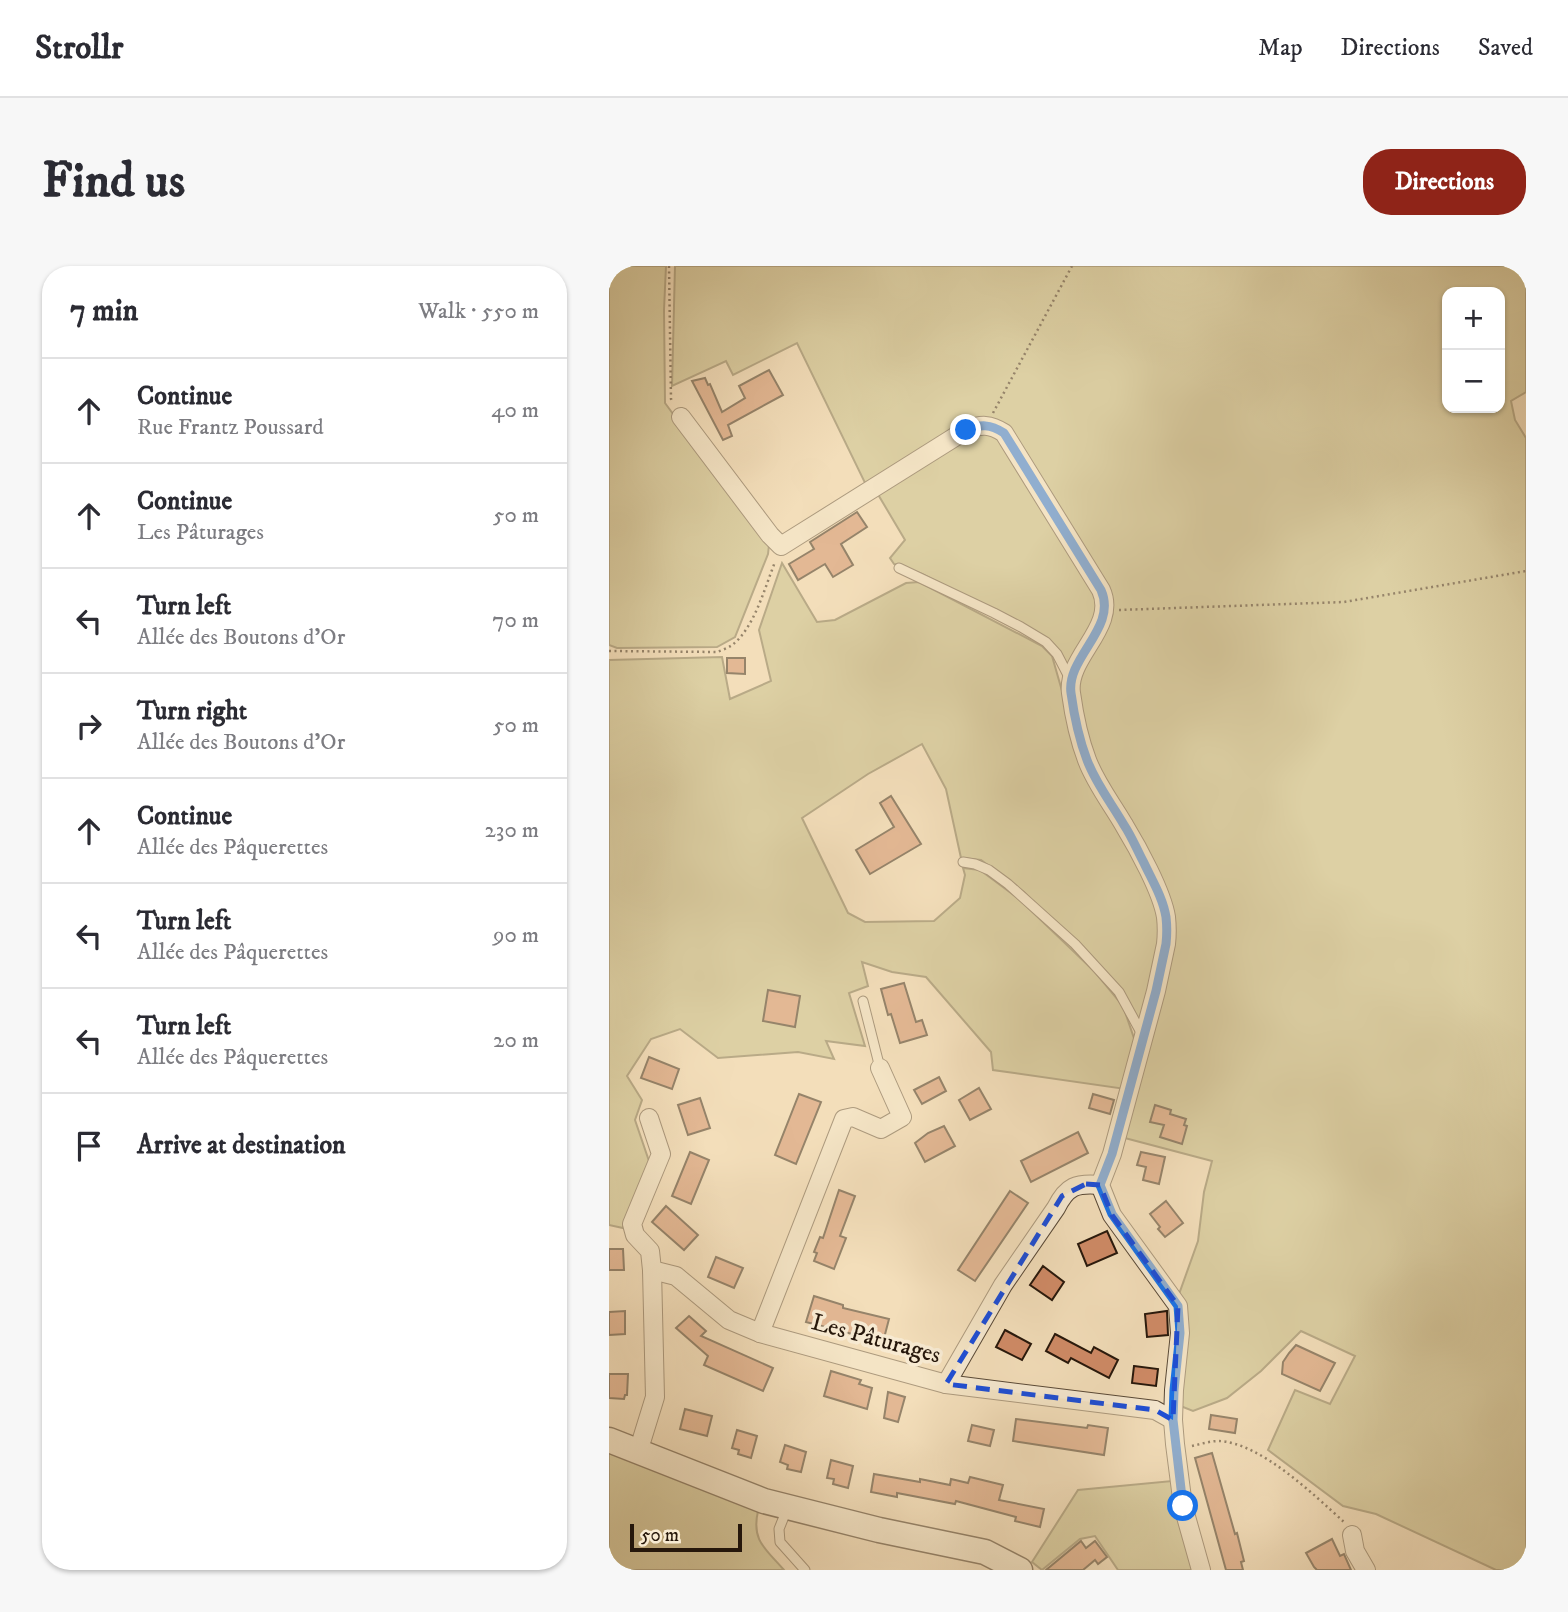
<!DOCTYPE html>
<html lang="en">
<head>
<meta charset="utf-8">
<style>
	:root { --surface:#fff; --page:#f7f7f7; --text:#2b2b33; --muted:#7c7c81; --line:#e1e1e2; --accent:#8f2418 }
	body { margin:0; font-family:"IM FELL DW Pica",serif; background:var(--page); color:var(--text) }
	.controls { position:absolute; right:21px; top:21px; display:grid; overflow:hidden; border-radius:14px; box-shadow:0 2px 5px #0004 }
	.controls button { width:63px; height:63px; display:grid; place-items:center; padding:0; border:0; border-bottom:2px solid var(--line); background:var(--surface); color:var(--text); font:35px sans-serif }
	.scale { position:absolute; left:21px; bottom:18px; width:112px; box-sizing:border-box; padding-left:7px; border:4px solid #26170b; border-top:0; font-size:19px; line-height:24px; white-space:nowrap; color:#26170b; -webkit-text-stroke:5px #f7ead2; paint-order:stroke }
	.stop { position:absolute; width:21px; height:21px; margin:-16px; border:5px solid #1a73e8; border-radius:50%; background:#fff }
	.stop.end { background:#1a73e8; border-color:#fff; box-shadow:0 2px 7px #0008 }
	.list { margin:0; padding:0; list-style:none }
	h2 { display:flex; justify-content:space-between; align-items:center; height:91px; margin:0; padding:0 28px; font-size:30px }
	h2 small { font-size:23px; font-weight:400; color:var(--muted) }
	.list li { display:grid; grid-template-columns:46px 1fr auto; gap:21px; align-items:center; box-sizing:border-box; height:105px; padding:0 28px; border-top:2px solid var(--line) }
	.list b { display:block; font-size:26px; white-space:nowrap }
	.list p { margin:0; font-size:23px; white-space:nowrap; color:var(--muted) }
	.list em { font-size:23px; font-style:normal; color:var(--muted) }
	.icon { flex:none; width:38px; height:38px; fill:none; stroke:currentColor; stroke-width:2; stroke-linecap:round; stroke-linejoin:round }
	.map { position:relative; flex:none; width:917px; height:1304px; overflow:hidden; border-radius:28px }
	header { display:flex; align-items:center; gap:42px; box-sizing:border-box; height:98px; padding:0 35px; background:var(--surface); border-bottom:2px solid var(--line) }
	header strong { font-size:33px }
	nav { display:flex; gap:38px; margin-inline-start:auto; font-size:24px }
	.intro { display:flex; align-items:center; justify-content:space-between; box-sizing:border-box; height:168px; padding:0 42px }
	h1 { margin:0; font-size:49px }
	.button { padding:18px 32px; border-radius:28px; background:var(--accent); color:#fff; font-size:24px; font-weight:700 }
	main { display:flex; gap:42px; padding:0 42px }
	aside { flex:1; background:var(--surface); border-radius:28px; box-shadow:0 2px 5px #0004 }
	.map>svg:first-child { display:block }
	.green { fill:#c3bf8a; stroke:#746b4a; stroke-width:2; fill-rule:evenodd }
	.building { fill:#d08b67; stroke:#26170b; stroke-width:2 }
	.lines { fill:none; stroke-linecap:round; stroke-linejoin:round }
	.lane-casing { stroke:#594937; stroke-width:11 }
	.street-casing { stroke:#594937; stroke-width:20 }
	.secondary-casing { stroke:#26170b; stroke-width:27 }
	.path { stroke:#26170b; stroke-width:2.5; stroke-dasharray:2 3.5; stroke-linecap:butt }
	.lane { stroke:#f7ead2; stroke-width:9 }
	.street { stroke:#f7ead2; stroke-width:18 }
	.secondary { stroke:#f7ead2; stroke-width:24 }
	.route { stroke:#1a73e8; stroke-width:9 }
	.marked { fill:none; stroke:#1d4ed8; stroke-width:5; stroke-dasharray:14 9; stroke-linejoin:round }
	.labels { text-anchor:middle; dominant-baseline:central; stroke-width:7; stroke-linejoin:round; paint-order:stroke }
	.street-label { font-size:24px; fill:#26170b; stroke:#f7ead2 }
</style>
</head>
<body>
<header>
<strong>Strollr</strong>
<nav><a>Map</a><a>Directions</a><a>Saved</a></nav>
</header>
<div class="intro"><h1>Find us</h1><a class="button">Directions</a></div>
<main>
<aside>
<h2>7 min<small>Walk · 550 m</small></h2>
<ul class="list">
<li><svg class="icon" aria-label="ahead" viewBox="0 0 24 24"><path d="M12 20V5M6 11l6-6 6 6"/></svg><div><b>Continue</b><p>Rue Frantz Poussard</p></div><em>40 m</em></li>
<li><svg class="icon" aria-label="ahead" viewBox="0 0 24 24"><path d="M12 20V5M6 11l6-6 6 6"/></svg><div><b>Continue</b><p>Les Pâturages</p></div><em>50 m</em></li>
<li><svg class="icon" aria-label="left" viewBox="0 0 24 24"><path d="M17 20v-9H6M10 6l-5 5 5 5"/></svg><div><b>Turn left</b><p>Allée des Boutons d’Or</p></div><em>70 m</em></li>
<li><svg class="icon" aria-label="right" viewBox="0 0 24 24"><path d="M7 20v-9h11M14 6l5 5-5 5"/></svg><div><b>Turn right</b><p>Allée des Boutons d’Or</p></div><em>50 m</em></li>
<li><svg class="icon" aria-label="ahead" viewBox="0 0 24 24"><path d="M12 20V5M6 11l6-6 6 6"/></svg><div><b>Continue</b><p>Allée des Pâquerettes</p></div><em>230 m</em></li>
<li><svg class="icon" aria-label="left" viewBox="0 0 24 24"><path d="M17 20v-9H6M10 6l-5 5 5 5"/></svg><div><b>Turn left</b><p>Allée des Pâquerettes</p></div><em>90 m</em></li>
<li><svg class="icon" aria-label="left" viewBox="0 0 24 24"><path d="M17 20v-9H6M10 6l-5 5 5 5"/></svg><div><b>Turn left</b><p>Allée des Pâquerettes</p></div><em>20 m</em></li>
<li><svg class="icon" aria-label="arrive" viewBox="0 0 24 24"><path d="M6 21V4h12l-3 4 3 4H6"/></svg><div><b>Arrive at destination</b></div></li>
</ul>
</aside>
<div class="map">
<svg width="917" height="1304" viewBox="0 0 917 1304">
	<rect width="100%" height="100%" fill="#f3deba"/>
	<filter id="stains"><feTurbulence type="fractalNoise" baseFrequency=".00286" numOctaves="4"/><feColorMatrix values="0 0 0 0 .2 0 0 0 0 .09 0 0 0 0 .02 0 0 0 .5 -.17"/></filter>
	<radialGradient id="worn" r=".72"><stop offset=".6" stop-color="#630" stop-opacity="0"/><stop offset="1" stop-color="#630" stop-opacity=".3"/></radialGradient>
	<g class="green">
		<path d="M0 0H57L55 44 56 137 160 279 159 288 126 371 108 381 8 382 0 379Z"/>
		<path d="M66 0H917V126L902 135 906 154 917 172V1304H887L767 1248 734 1240 659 1184 686 1124 721 1138 746 1090 692 1065 652 1105 618 1132 584 1145 569 1139V1031L589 975 595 926 603 895 512 871 565 656 482 496 466 414 500 342 387 156 258 221 188 77 124 109 117 95 63 120ZM838 26H891V142H838Z"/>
		<path d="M372 165 391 173 493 341 460 404 427 365 313 308 285 298 281 292 296 274 267 225Z"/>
		<path d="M173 297 208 356 226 354 297 317 310 316 433 380 443 390 474 498 546 629 555 671 533 765 514 726 415 626 372 594 352 592 337 523 313 478 259 508 193 552 239 647 256 656 325 655 351 632 356 609 354 602 371 604 410 633 486 706 514 740 528 781 516 823 384 804 382 786 317 711 283 706 253 696 259 720 240 727 256 780 217 775 225 793 189 786 109 792 71 763 42 773 18 810 33 834 26 854 41 898 14 962 0 959V394L113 391 121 433 162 415 150 364Z"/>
		<path d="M0 1185 149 1245C142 1275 157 1283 175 1304H0Z"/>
		<path d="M563 1215 584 1304H509L486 1270 471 1273 433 1304 423 1296 469 1224Z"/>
	</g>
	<g class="building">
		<path d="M160 104 174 129 119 159 123 170 114 174 83 115 96 112 99 119 101 118 113 146 136 132 130 120Z"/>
		<path d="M248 246 258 261 232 278 244 299 224 311 216 298 189 314 180 298 205 283 201 276Z"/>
		<path d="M118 392H136V408L118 407Z"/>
		<path d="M282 530 312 578 261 608 247 584 285 561 271 537Z"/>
		<path d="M295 717 307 756 313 754 318 769 291 777 282 748 279 749 272 723Z"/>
		<path d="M159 724 191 730 186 761 154 755Z"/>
		<path d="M40 791 70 803 63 823 32 812Z"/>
		<path d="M330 811 337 825 313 838 305 824Z"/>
		<path d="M370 822 382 843 361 854 350 834Z"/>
		<path d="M190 828 212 836 187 898 166 889Z"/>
		<path d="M484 828 505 834 501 848 480 842Z"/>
		<path d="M91 832 101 862 79 869 69 839Z"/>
		<path d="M546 839 562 844 561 848 577 853 575 859 578 860 573 878 551 871 555 859 541 856Z"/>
		<path d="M335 860 346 880 316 896 306 877 319 867Z"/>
		<path d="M469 866 479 887 422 916 412 895Z"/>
		<path d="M81 886 100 894 82 938 63 930Z"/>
		<path d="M532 886 556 891 550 918 534 914 537 901 528 899Z"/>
		<path d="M230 924 246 930 231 970 237 972 225 1003 205 995 208 987 205 986 211 971 214 972Z"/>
		<path d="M401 925 419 937 366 1015 349 1004Z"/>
		<path d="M557 935 574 957 556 971 549 963 551 961 541 948Z"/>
		<path d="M57 940 89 969 75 984 43 956Z"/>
		<path d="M498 965 508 987 478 1000 469 978Z"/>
		<path d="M0 983H14L15 1004H0Z"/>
		<path d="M107 991 134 1002 125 1022 99 1011Z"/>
		<path d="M434 1000 455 1016 443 1034 421 1019Z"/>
		<path d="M205 1030 234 1039V1042L280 1053 274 1076 197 1056Z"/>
		<path d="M16 1045V1068L0 1069V1046Z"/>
		<path d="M558 1045 559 1069 538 1071 536 1048Z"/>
		<path d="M80 1050 97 1065 92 1070 164 1102 154 1125 95 1099 99 1090 67 1062Z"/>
		<path d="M396 1064 422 1078 413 1094 387 1081Z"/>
		<path d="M446 1068 482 1087 485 1081 509 1094 500 1112 462 1092 459 1097 437 1085Z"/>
		<path d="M687 1079 726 1097 711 1125 673 1108 674 1096 680 1087Z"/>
		<path d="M525 1100 549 1103 547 1120 523 1117Z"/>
		<path d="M222 1105 252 1114 250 1118 263 1122 258 1143 215 1130Z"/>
		<path d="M0 1108H19L18 1129H16L15 1133 0 1132Z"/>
		<path d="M279 1126 296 1131 289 1156 275 1152Z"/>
		<path d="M76 1143 103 1150 98 1170 71 1163Z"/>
		<path d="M602 1149 628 1153 626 1167 600 1163Z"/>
		<path d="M407 1153 478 1162 479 1159 499 1162 495 1189 404 1175Z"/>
		<path d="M363 1159 385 1164 381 1180 359 1175Z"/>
		<path d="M128 1164 148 1170 142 1192 129 1188 130 1184 123 1182Z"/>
		<path d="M176 1179 197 1186 192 1206 178 1203 179 1199 171 1196Z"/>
		<path d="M603 1187 626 1268 628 1267 635 1295 632 1296 634 1304H617L586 1192Z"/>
		<path d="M222 1194 244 1200 239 1222 224 1218 225 1213 218 1212Z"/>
		<path d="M265 1208 311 1216V1213L341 1219 342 1213 359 1217 361 1211 394 1219 390 1234 435 1243 431 1261 406 1255 407 1251 347 1235 346 1238 288 1227V1231L262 1226Z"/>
		<path d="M723 1273 731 1290 735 1288 742 1304H708L705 1301 697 1287Z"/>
		<path d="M472 1275 477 1282 486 1275 498 1291 489 1298 486 1294 474 1304H437Z"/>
	</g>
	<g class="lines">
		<defs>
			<g id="lane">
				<path d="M290 302 385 347 412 361 437 376 448 388 461 413"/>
				<path d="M354 596 366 598 380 604 399 618 466 678 510 726 534 770"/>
				<path d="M254 735 271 802"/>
				<path d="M178 1243 170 1263 171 1276 196 1304"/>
			</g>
			<g id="street">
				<path d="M72 151 161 269 172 280 357 164C372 158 381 158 395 167L492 324C509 361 457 391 462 427 465 449 470 473 478 494 487 518 503 538 515 559 529 582 553 626 557 651 558 660 558 669 557 678L547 725 503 888 491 919 503 949 569 1040 571 1067 565 1124 564 1154 566 1178 574 1240 592 1304"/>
				<path d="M43 1004 67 1010 120 1054 151 1067 337 1118 546 1144 564 1154"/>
				<path d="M151 1067 235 853 244 851 272 863 293 851 271 802"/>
				<path d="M337 1118 394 1019 447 942C458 920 467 917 491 919"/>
				<path d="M29 1186 46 1131 43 1004 41 985 26 969 23 958 52 888 40 852"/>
				<path d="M743 1269 746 1285 757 1304"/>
			</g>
			<path id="secondary" d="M0 1174 155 1235 270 1264 376 1286 411 1304"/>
		</defs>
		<use href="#lane" class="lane-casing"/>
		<use href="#street" class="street-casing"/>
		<use href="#secondary" class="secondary-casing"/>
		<g class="path">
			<path d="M60 0 62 133 63 136"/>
			<path d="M384 147 463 0"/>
			<path d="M510 344 735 336 917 305"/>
			<path d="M0 385 108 386C113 384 119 382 123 379 145 363 156 321 166 296"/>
			<path d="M583 1180C592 1178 601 1175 610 1175 652 1177 705 1229 735 1256"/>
		</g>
		<use href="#lane" class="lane"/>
		<use href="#street" class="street"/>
		<use href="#secondary" class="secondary"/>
	</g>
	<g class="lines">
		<path class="route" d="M357 164C372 158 381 158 395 167L492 324C509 362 457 391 462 427 465 449 470 473 478 494 487 518 503 538 515 559 523 571 528 584 535 597 543 614 554 632 557 651 558 660 558 669 557 678L547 725 503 888 491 919 503 948 569 1040 571 1067 565 1124 564 1154 574 1240"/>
	</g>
	<path d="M0 0H917V1304H0ZM477 918 491 919 503 949 569 1040 564 1154 546 1144 337 1118 453 930Z" fill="#f3deba" fill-opacity=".55" fill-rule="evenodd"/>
	<path class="marked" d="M477 918 491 919 503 949 569 1040 564 1154 546 1144 337 1118 453 930Z"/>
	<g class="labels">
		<g class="street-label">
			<text transform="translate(267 1073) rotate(15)">Les Pâturages</text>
		</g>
	</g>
	<rect width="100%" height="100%" filter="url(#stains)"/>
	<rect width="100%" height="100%" fill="url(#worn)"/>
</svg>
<div class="controls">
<button>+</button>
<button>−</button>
</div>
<div class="scale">50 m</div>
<div class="stop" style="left:574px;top:1240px"></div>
<div class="stop end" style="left:357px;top:164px"></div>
</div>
</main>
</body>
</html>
